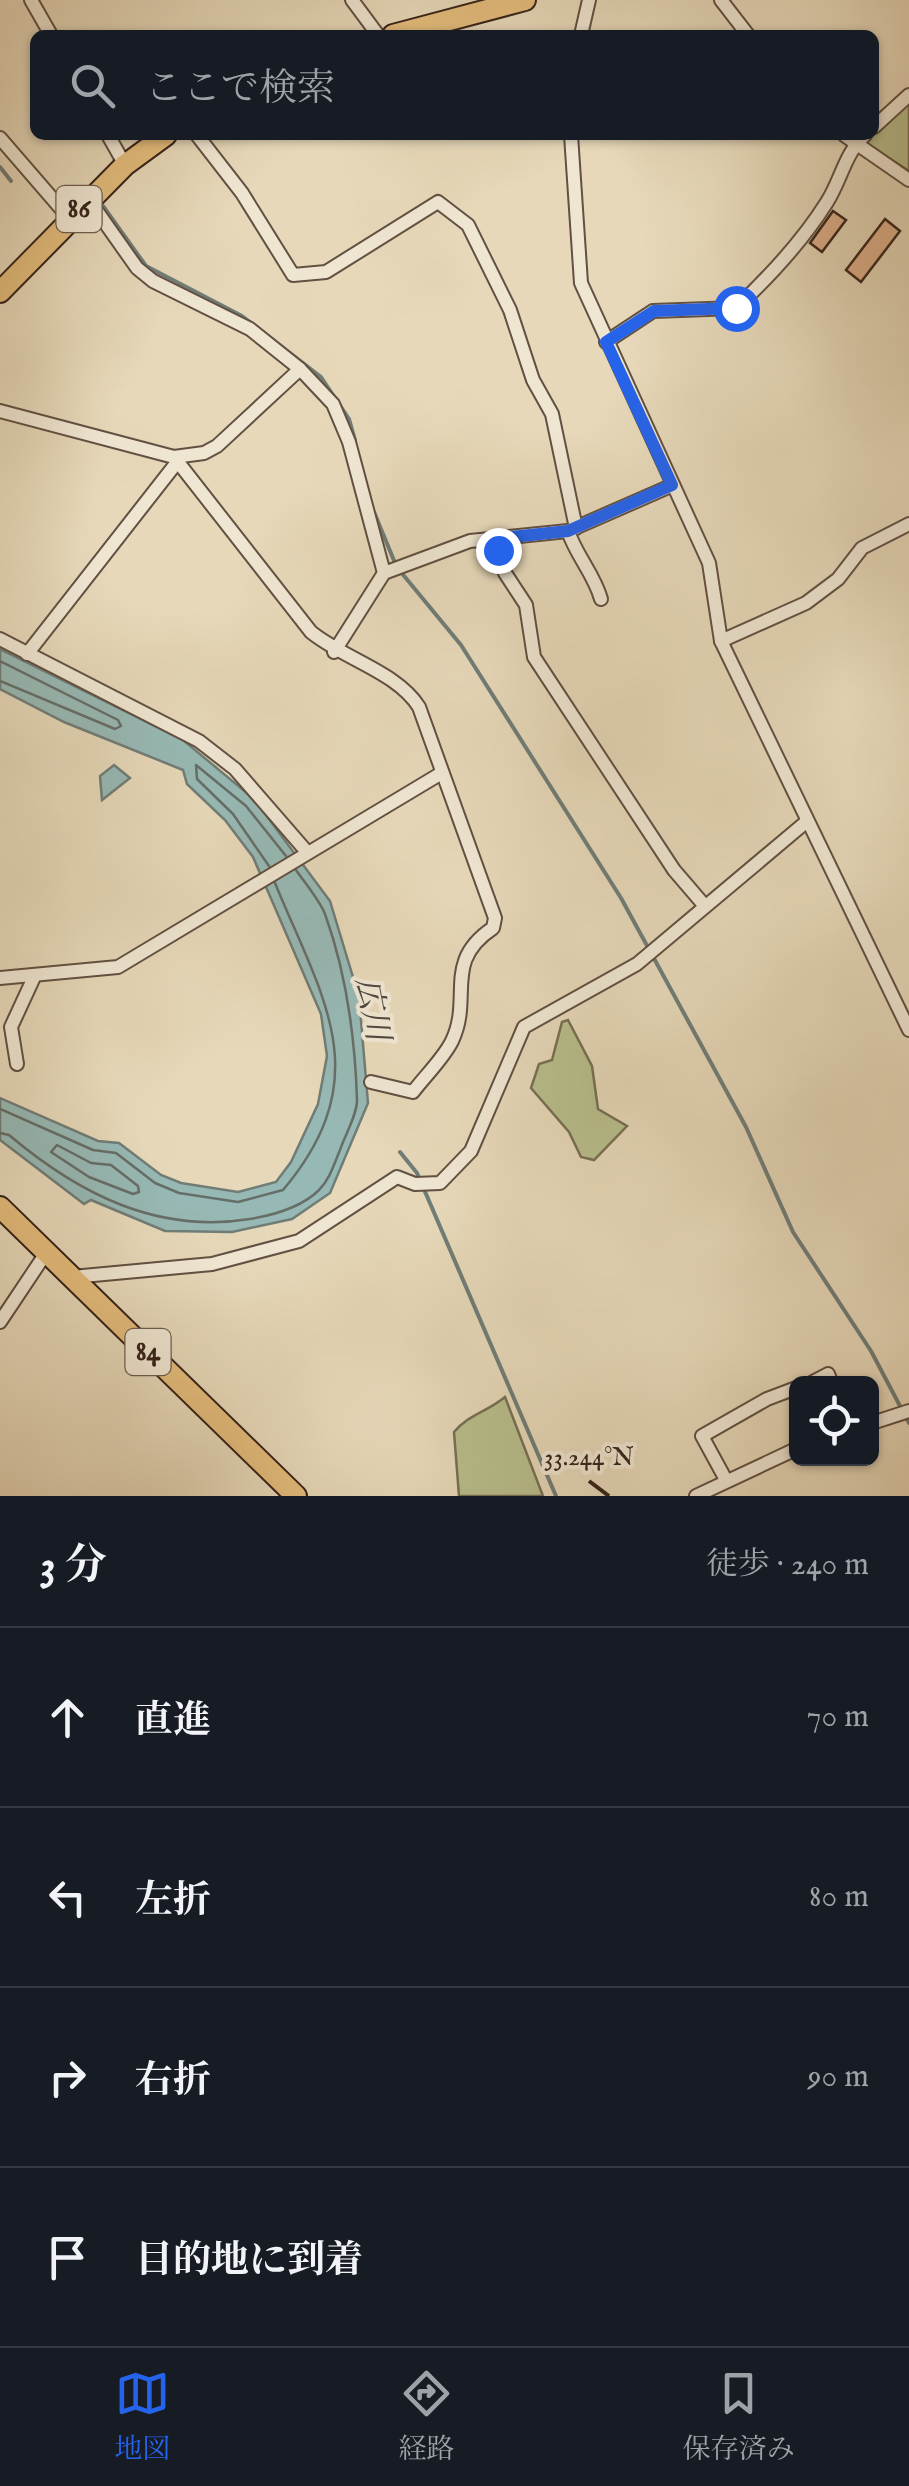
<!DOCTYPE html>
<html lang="ja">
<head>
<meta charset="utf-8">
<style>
	:root { --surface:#171b24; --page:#20242c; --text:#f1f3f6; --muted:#9ea1a6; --line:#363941; --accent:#2563eb }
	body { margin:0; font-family:"IM FELL English","Noto Serif JP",serif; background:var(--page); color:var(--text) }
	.controls { position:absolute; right:30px; bottom:30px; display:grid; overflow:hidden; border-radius:15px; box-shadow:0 2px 8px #0004 }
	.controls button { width:90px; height:90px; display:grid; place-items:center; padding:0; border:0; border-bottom:2px solid var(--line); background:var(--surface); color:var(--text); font:50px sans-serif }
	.stop { position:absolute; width:30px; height:30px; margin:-22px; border:8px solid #2563eb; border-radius:50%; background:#fff }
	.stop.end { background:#2563eb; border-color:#fff; box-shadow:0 2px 10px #0008 }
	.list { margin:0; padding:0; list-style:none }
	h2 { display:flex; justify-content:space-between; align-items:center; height:130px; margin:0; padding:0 40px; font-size:42px }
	h2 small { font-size:32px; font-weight:400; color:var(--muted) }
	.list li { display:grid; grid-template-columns:65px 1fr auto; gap:30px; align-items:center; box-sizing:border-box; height:180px; padding:0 40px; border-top:2px solid var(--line) }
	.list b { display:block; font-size:38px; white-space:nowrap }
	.list em { font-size:32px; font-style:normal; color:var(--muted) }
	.icon { flex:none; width:55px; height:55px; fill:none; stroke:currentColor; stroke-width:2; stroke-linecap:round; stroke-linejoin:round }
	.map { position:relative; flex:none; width:909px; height:1496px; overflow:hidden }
	.search { position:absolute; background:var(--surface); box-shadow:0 2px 8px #0004; left:30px; right:30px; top:30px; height:110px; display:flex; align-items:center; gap:25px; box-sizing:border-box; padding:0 35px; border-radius:15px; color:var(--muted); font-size:38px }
	.sheet { height:850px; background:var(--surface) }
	nav { display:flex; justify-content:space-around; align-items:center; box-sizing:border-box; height:140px; border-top:2px solid var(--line); background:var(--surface); font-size:28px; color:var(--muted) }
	nav a { display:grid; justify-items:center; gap:5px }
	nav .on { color:var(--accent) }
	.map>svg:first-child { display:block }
	.green { fill:#b8be8d; stroke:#777054; stroke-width:2.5 }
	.water { fill:#97b9b5; stroke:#707d77; stroke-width:2.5 }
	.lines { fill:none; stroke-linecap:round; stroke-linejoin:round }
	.shore { stroke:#666e68; stroke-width:2.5 }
	.stream { stroke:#707d77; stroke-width:4 }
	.building { fill:#dfb08c; stroke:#36231a; stroke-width:2.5 }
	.minor-casing { stroke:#625042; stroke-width:16 }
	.primary-casing { stroke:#36231a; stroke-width:24 }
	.minor { stroke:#efe6d2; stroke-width:12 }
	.primary { stroke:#e3bc7c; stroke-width:20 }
	.route { stroke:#2563eb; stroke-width:12 }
	.ticks { fill:none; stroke:#36231a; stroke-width:4 }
	.labels { text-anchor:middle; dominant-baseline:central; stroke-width:8; stroke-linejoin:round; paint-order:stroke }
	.shield { fill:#efe6d2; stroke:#6e5e51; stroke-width:2.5 }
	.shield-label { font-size:28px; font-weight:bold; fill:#36231a }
	.water-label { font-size:32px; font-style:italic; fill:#4e4841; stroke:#efe6d2 }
	.ticks-label { font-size:25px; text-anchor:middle; fill:#36231a; stroke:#efe6d2; stroke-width:8; stroke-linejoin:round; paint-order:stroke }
</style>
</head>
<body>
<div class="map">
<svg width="909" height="1496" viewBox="0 0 909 1496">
	<rect width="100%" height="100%" fill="#e6d8b9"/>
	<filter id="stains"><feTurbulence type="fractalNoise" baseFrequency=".002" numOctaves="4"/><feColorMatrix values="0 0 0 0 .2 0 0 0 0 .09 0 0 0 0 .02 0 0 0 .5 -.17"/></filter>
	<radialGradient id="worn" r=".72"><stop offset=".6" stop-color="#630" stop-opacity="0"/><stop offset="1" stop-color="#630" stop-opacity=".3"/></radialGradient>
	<g class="green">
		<path d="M909 100V171L864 142Z"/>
		<path d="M568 1020 592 1066 598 1109 627 1126 594 1160 581 1157 569 1132 531 1088 539 1064 552 1060 562 1022Z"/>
		<path d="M505 1397 543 1496H459L454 1432C469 1414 487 1412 505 1397Z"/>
	</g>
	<g class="water">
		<path d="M0 649 183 740 254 799 330 901 359 997 368 1103 330 1193 292 1219 232 1232 165 1231 91 1200 84 1204 0 1140V1098L98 1141 119 1143 161 1175 181 1183 238 1192 276 1182 291 1162 318 1104 327 1056 321 1014 253 857 225 820 187 784 183 770 64 722 0 689Z"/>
		<path d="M114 765 130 778 102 800 100 776Z"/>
	</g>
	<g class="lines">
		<g class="shore">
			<path d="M0 661 118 720 121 726 115 729 0 681"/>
			<path d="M269 866 233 814 197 779 196 765 246 806 286 856"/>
			<path d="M0 1109 93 1150 116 1153 155 1183 179 1193 238 1202 283 1190C379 1076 322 998 275 883"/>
			<path d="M0 1133 9 1135C79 1194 157 1234 250 1219 274 1215 301 1208 319 1190 330 1179 334 1164 340 1150 345 1135 357 1115 357 1100 355 1036 347 975 325 914 320 901 305 883 296 870"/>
			<path d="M57 1145 91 1163 111 1165 138 1186 139 1192 133 1194 89 1177 51 1152Z"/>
		</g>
		<g class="stream">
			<path d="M0 167 11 181"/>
			<path d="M103 206 146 266 242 316 321 377 349 419 355 440"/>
			<path d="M374 512 395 563"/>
			<path d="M400 571 461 645 621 898 746 1127 793 1232 871 1351 909 1423"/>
			<path d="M400 1152 417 1173 556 1496"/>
		</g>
	</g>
	<g class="building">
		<path d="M833 211 846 220 822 252 810 243Z"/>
		<path d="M885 219 900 231 861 282 846 270Z"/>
	</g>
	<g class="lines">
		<defs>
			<g id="minor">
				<path d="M31 0 51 35"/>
				<path d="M352 0 378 35"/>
				<path d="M721 0 748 35"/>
				<path d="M581 35 589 0"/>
				<path d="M874 127 909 95"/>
				<path d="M108 135 125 165"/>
				<path d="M197 135 242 193 293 275 326 272 438 202 468 225 510 310 533 380 552 414 576 528"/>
				<path d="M571 135 581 283 709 563 721 641 909 1030"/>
				<path d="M844 135 909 180"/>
				<path d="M0 138 70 219"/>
				<path d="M89 200 137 268 153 281 250 329 300 369 333 404 349 442 384 573"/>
				<path d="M606 342 653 311 736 308C770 276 802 242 827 202 841 180 845 153 865 135"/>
				<path d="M0 411 174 457 204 453 217 446 300 369"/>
				<path d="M174 457 311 632C344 659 397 672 419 707L495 918 493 928C442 962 473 997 452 1041 443 1059 425 1076 413 1092L371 1082"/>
				<path d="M568 531C577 557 594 574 601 599"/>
				<path d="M501 538 498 550 505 573 526 605 534 657 674 870 704 905"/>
				<path d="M0 639 199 741 235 769 307 852"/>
				<path d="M721 641 806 603 838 579 862 548 909 524"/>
				<path d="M334 652 384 573 470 541 568 531 673 485"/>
				<path d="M27 654 178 461"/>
				<path d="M0 978 118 967 440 774"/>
				<path d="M17 1064 11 1027 35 975"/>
				<path d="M72 1277 212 1264 299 1241 397 1177 415 1184 440 1183 471 1151 524 1027 637 964 806 822"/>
				<path d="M0 1322 46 1253"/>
				<path d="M809 1384 828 1374 832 1384"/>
				<path d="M872 1423 909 1411"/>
				<path d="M726 1480 702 1436 767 1399 796 1388"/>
				<path d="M696 1496 796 1449"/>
			</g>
			<g id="primary">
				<path d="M393 35 525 0"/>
				<path d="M0 292 125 165 166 135"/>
				<path d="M0 1207 296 1496"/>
			</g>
		</defs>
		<use href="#minor" class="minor-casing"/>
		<use href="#primary" class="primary-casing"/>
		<use href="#minor" class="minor"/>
		<use href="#primary" class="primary"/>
	</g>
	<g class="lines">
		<path class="route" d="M498 550 502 538 568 531 672 485 606 342 654 311 736 308"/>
	</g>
	<path class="ticks" d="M589 1481 609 1496"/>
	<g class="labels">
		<g class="shield">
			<rect x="56.5" y="186" width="45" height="46" rx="8"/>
			<rect x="125.5" y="1329" width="45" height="46" rx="8"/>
		</g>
		<g class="shield-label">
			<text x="79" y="209">86</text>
			<text x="148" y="1352">84</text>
		</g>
		<g class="water-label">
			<text transform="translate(371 1009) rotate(79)">広川</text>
		</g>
	</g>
	<g class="ticks-label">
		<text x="589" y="1465">33.244°N</text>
	</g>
	<rect width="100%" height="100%" filter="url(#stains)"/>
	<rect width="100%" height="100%" fill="url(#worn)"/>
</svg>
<div class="controls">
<button><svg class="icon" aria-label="locate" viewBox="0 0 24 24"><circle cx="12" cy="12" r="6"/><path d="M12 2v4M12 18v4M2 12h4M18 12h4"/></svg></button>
</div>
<div class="stop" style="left:736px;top:308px"></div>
<div class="stop end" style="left:498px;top:550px"></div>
<div class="search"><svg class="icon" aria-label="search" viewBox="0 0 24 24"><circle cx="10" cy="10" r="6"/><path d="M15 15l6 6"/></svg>ここで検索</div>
</div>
<section class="sheet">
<h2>3 分<small>徒歩 · 240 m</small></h2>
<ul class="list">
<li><svg class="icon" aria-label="ahead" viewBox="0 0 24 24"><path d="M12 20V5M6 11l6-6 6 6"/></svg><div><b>直進</b></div><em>70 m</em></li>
<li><svg class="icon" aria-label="left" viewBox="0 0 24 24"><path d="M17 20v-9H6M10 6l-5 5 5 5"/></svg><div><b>左折</b></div><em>80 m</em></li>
<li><svg class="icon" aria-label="right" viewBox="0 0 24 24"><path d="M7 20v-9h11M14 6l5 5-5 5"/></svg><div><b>右折</b></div><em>90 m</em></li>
<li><svg class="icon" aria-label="arrive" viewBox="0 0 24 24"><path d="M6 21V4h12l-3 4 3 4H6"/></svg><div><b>目的地に到着</b></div></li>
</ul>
</section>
<nav>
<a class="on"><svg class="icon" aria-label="map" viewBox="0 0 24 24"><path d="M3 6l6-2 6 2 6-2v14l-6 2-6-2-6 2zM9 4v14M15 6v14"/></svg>地図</a>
<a><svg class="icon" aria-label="directions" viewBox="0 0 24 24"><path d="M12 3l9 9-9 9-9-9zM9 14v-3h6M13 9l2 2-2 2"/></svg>経路</a>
<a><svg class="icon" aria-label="saved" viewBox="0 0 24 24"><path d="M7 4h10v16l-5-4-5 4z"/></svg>保存済み</a>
</nav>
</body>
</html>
